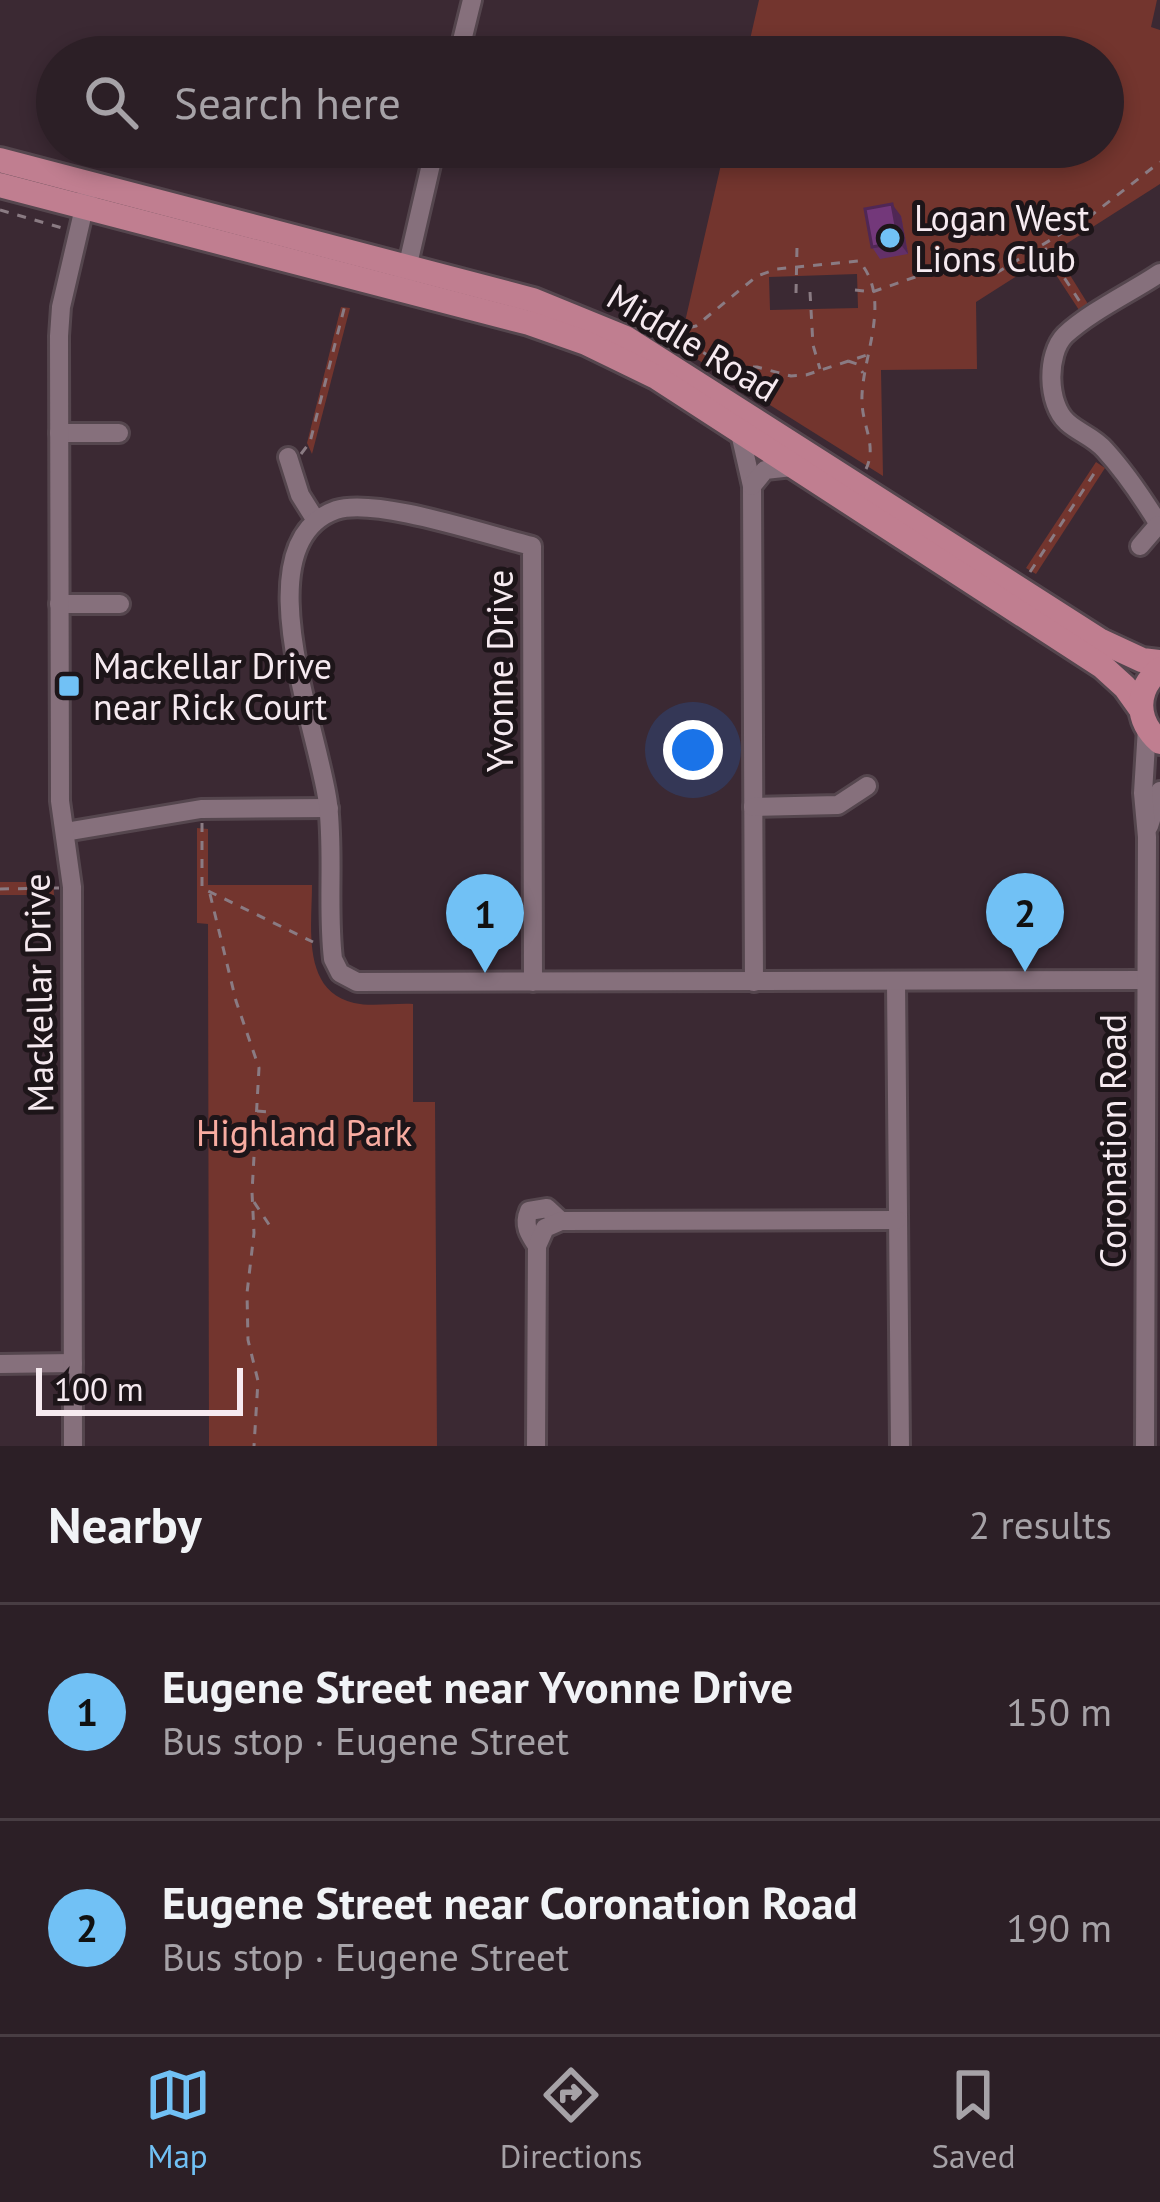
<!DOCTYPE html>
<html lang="en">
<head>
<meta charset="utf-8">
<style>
	:root { --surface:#2c1f26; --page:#382c32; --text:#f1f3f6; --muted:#a6a2a7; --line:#483d43; --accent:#71c1f5 }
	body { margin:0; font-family:"PT Sans",sans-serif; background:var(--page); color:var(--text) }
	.scale { position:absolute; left:36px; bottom:30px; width:207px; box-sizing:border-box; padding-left:12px; border:6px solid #f6eaf0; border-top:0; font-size:33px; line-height:42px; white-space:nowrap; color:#f6eaf0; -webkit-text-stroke:9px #1d1519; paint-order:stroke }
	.you { position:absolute; left:693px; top:750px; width:42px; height:42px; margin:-30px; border:9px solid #fff; border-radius:50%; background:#1a73e8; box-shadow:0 0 0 18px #1a73e833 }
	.badge { display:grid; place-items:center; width:78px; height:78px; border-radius:50%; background:var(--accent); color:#111; font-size:39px; font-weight:700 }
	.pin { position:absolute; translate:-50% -99px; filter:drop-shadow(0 3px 6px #0008) }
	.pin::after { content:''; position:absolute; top:63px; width:42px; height:36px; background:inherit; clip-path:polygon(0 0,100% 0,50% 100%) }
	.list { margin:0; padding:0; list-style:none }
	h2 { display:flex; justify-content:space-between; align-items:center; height:156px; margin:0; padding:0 48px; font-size:51px }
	h2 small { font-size:39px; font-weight:400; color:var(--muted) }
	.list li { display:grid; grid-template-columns:78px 1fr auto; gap:36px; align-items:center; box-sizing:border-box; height:216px; padding:0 48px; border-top:3px solid var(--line) }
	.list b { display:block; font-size:45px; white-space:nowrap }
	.list p { margin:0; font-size:39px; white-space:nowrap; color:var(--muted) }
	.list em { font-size:39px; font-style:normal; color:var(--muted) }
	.icon { flex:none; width:66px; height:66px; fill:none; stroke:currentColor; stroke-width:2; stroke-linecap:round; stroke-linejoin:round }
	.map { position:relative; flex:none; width:1160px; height:1446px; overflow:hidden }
	.search { position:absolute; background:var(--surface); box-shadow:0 6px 18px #0003; left:36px; right:36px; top:36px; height:132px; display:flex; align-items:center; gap:30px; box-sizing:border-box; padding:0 42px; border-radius:66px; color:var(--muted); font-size:45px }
	.sheet { height:588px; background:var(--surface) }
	nav { display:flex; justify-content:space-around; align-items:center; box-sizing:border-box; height:168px; border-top:3px solid var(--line); background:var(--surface); font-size:33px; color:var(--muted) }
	nav a { display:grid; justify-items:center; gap:6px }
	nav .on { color:var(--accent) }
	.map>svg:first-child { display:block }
	.green { fill:#73352e; fill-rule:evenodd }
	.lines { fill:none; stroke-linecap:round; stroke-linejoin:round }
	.minor-casing { stroke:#55464e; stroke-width:24 }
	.major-casing { stroke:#55464e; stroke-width:30 }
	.path { stroke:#8a7b83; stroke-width:3; stroke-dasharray:9 9; stroke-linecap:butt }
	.minor { stroke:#86707c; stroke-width:18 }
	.major { stroke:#c07e90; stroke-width:24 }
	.wall { fill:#633069 }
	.shaded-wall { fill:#502755 }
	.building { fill:#73387a; stroke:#502755; stroke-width:3 }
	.poi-dot { fill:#71c1f5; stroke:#1d1519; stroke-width:4.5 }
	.labels { text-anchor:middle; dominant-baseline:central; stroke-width:10; stroke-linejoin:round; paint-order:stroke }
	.poi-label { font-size:36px; fill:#f6eaf0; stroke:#1d1519; text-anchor:start }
	.street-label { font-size:36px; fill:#f6eaf0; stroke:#1d1519 }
	.park-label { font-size:36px; fill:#f8aca1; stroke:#1d1519 }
</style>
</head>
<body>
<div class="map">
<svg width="1160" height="1446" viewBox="0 0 1160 1446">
	<rect width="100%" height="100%" fill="#3b2933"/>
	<g class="green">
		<path d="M759 0H1157L1151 27 1160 30V184L1055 251 1088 304 1079 310 1045 258 976 302 977 369 881 370 883 476 679 348 725 147H1103V57H746ZM857 274 858 308 770 310 769 277Z"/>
		<path d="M341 307 350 308 312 454 307 443Z"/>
		<path d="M1096 462 1105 468 1036 574 1026 568Z"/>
		<path d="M197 828 208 829V885H312C312 926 301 991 354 1003 371 1007 394 1003 413 1004V1102H435L437 1446H209L208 924 197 923Z"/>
		<path d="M0 882H53L54 895H0Z"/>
	</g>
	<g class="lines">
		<defs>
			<g id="minor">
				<path d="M458 57 472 0"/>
				<path d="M1160 273C1130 293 1091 311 1065 335 1046 354 1047 404 1067 422 1079 433 1094 437 1105 450 1126 473 1144 500 1160 526"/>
				<path d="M405 277 435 147"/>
				<path d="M59 433H119"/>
				<path d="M740 433 752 486 754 982"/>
				<path d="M288 457 300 495 315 519"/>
				<path d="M752 486 765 470 792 467"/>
				<path d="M1140 546 1158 525"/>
				<path d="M59 604H120"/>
				<path d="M753 807 838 805 867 786"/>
				<path d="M1149 826 1160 791"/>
				<path d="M65 832 201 809 329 808"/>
				<path d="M896 981 900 1446"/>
				<path d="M533 982 532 546C487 535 376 497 336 510 241 543 320 734 328 804 334 856 327 908 333 959L340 973 357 982 1146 980"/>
				<path d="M537 1246C529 1234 523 1225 529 1211L547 1208 561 1221"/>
				<path d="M0 1364 73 1363"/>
				<path d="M73 1446 72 887 60 801 59 336 61 307 87 195"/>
				<path d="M536 1446 537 1246 545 1228 561 1221 897 1220"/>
				<path d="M1145 1446 1147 837 1143 793 1147 728"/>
			</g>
			<g id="major">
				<path d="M0 160 533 300 626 338 1101 641 1142 660 1160 662"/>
				<path d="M0 185 529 323 586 343 656 377 1103 667 1125 687 1140 708"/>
				<path d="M1160 669C1135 690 1135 720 1160 742"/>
			</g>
		</defs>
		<use href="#minor" class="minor-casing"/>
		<use href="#major" class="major-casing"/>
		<g class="path">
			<path d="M0 210 62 228"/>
			<path d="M1045 248 1082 305"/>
			<path d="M855 290 872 292 927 273 998 272 1093 214 1160 162"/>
			<path d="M810 292 813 345 820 369"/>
			<path d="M796 293 797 247"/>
			<path d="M671 332 696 326 757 276 777 269 859 261C894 301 860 359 862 403 863 427 877 446 866 469"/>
			<path d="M673 333 726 367H757L791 376 806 375 870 354"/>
			<path d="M848 361 857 364 863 373"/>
			<path d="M301 454 310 442 346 301"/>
			<path d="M1030 572 1097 469"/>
			<path d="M202 823V888L313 942"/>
			<path d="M0 889 59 888"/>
			<path d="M210 894 236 1001 259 1068 252 1192 254 1233 247 1293 248 1340 258 1381 254 1446"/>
			<path d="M257 1111 269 1112"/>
			<path d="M254 1202 270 1226"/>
		</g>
		<use href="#minor" class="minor"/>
		<use href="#major" class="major"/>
	</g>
	<path class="wall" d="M901 216 908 254 880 259 872 247Z"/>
	<path class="shaded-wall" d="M892 204 901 216 908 254 899 242Z"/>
	<path class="building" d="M892 204 899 242 872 247 865 209Z"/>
	<g class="poi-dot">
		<circle cx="890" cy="238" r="12"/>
		<rect x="57" y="674" width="24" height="24" rx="6"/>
	</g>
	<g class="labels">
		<g class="poi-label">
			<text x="914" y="217">Logan West<tspan x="914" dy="41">Lions Club</tspan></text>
			<text x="93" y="665">Mackellar Drive<tspan x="93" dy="41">near Rick Court</tspan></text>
		</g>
		<g class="street-label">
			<text transform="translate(693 342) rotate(31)">Middle Road</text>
			<text transform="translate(499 671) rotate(-90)">Yvonne Drive</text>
			<text transform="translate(38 993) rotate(-91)">Mackellar Drive</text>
			<text transform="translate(1112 1141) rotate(-90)">Coronation Road</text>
		</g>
		<g class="park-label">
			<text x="304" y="1132">Highland Park</text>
		</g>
	</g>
</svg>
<div class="scale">100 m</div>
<div class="you"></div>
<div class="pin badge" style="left:485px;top:973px">1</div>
<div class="pin badge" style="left:1025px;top:972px">2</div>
<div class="search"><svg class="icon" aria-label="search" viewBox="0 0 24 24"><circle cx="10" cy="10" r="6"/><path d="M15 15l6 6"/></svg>Search here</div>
</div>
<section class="sheet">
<h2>Nearby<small>2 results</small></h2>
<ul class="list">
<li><span class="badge">1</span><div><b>Eugene Street near Yvonne Drive</b><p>Bus stop · Eugene Street</p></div><em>150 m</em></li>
<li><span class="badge">2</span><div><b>Eugene Street near Coronation Road</b><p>Bus stop · Eugene Street</p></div><em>190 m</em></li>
</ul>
</section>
<nav>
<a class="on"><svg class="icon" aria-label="map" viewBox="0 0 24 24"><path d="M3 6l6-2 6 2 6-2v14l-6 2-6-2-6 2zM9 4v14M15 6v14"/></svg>Map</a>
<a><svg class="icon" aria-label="directions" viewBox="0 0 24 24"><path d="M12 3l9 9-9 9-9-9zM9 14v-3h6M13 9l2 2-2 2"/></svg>Directions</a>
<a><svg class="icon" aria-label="saved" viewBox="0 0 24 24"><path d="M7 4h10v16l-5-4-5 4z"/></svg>Saved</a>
</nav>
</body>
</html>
